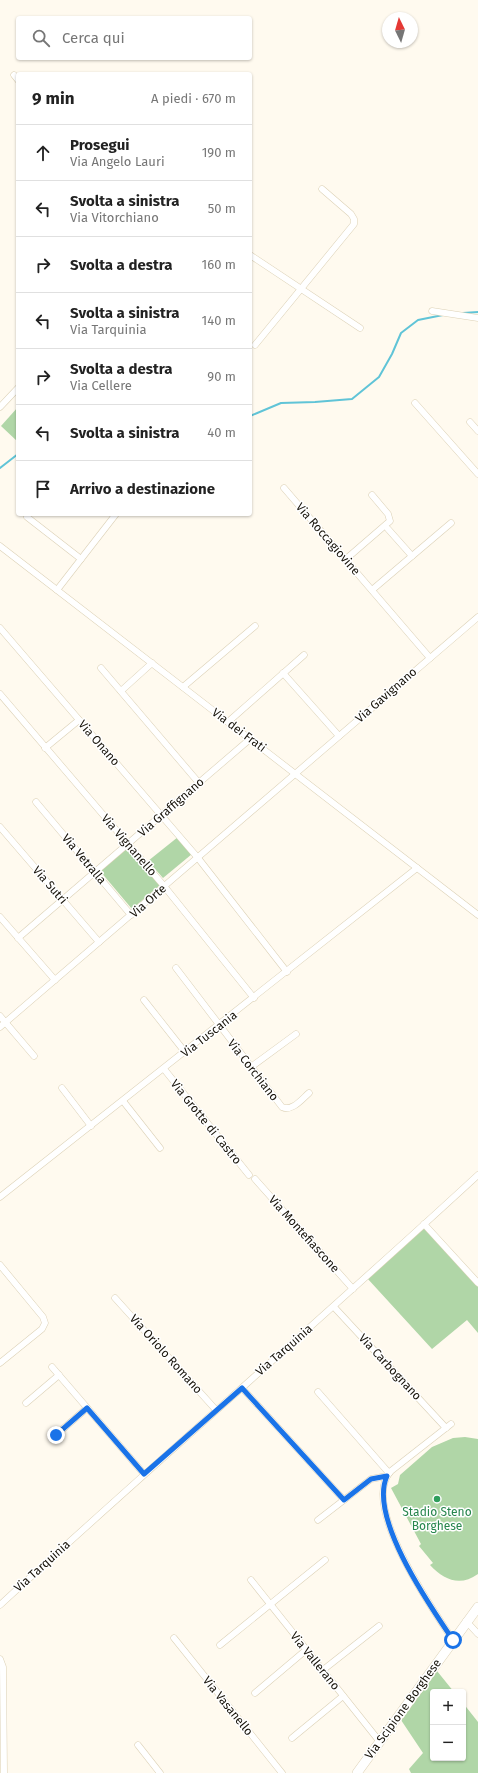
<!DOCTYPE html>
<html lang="it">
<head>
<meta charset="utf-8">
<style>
	:root { --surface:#fff; --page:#f2f2f2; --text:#222; --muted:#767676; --line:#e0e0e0 }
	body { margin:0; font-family:"Fira Sans",sans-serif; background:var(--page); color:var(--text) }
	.controls { position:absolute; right:12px; bottom:12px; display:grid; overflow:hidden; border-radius:4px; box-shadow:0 1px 3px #0004 }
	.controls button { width:36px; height:36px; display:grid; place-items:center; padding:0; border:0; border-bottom:1px solid var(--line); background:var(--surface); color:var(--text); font:20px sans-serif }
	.compass { position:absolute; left:382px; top:12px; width:36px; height:36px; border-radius:50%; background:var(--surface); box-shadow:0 1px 3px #0004; rotate:355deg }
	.stop { position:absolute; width:12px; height:12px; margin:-9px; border:3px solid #1a73e8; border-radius:50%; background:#fff }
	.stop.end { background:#1a73e8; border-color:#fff; box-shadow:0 1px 4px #0008 }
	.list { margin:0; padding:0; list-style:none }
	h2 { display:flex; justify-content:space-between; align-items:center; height:52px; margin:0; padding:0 16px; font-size:17px }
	h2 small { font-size:13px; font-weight:400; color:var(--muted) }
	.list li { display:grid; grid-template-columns:26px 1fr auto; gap:12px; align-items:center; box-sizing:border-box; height:56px; padding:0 16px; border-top:1px solid var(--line) }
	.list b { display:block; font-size:15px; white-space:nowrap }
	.list p { margin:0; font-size:13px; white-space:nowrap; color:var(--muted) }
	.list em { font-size:13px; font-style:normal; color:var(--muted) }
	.icon { flex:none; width:22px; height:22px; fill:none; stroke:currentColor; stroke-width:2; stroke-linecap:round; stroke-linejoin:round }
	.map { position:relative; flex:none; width:478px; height:1773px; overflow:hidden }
	.search { position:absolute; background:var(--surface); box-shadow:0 1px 3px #0004; left:16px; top:16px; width:236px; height:44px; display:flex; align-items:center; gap:10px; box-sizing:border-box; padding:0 14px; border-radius:4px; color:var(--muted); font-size:15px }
	.panel { position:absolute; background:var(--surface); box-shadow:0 1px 3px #0004; left:16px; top:72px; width:236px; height:444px; border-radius:4px }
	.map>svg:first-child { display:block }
	.green { fill:#b0d6a7 }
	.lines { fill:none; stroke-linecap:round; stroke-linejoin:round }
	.stream { stroke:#60c4d7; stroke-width:2 }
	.street-casing { stroke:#dcd1b6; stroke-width:7 }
	.secondary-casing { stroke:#dcd1b6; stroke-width:10 }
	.street { stroke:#fff; stroke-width:6 }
	.secondary { stroke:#fff; stroke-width:9 }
	.route { stroke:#1a73e8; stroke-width:5 }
	.leisure-dot { fill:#2e9e5b; stroke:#fff; stroke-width:1.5 }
	.labels { text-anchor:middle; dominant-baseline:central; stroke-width:3; stroke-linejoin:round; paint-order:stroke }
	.street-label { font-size:12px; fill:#17130a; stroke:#fff }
	.leisure-label { font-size:12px; fill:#27864d; stroke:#fff }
</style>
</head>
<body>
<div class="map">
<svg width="478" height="1773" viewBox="0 0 478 1773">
	<rect width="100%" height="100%" fill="#fffaef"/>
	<g class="green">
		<path d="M18 407V442L1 426Z"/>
		<path d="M178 837 192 854 163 878 148 861Z"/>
		<path d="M129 847 160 885 132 909 100 871Z"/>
		<path d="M424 1227 478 1287V1333L467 1320 432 1349 367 1278Z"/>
		<path d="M465 1437 478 1439V1574C460 1587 444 1580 430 1565L433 1563 419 1546 421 1544 391 1488 398 1484 400 1475 432 1447 453 1438Z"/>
		<path d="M437 1671 454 1692H433V1758H463V1703L478 1722V1773H411L409 1769 423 1753 401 1720Z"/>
	</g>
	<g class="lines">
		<g class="stream">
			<path d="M463 313 478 312"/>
			<path d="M250 416 281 403 315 402 352 399 379 377 392 354 401 333 418 320 443 315"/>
			<path d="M0 468 18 454"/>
		</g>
		<defs>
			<g id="street">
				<path d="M14 75 18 80"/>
				<path d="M250 255 360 328"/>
				<path d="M432 311 478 318"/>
				<path d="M255 345 354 224V219L351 214 322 189"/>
				<path d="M415 403 478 474"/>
				<path d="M0 407 18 388"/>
				<path d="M470 422 478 431"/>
				<path d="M284 488 430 658"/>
				<path d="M27 517 81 559"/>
				<path d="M388 529 412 556"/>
				<path d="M0 546 478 915"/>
				<path d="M346 559 390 521 388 514 372 495"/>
				<path d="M57 590 116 514"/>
				<path d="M372 590 451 523"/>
				<path d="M0 628 198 858 287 972"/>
				<path d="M101 668 199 783"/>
				<path d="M283 673 339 736"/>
				<path d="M183 687 255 626"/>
				<path d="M121 691 152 663"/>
				<path d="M0 694 164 886 254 998"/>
				<path d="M228 722 304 655"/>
				<path d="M45 748 79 720"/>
				<path d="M36 802 131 915"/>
				<path d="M0 827 99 942"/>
				<path d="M0 917 55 980"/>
				<path d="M18 938 250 739"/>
				<path d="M176 968 282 1107C292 1112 302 1099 309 1093"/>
				<path d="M144 1000 185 1052"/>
				<path d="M0 1016 34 1056"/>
				<path d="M0 1027 478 617"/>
				<path d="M251 1067 296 1034"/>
				<path d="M164 1069 249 1175"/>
				<path d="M62 1088 91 1126"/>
				<path d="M123 1101 160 1148"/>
				<path d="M255 1179 353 1289"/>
				<path d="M0 1197 417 868"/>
				<path d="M424 1224 478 1283"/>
				<path d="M0 1265 43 1317 45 1323 42 1329 0 1363"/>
				<path d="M115 1298 216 1410"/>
				<path d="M334 1307 446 1428"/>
				<path d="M52 1367 144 1474"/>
				<path d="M242 1388 344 1500"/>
				<path d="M318 1392 389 1473"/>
				<path d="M26 1403 59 1375"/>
				<path d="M451 1424 391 1471C359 1504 433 1610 453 1640"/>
				<path d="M56 1435 87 1408"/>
				<path d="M318 1520 371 1479 387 1476"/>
				<path d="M251 1580 380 1742"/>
				<path d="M0 1605C158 1460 321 1320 478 1175"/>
				<path d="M466 1621 478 1634"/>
				<path d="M174 1638 282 1773"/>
				<path d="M220 1645 325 1560"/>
				<path d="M0 1659 3 1667 4 1773"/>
				<path d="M323 1670 379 1626"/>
				<path d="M255 1693 306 1650"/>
				<path d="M292 1738 343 1696"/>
				<path d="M138 1745 160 1773"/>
			</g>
			<path id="secondary" d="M357 1773 478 1607"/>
		</defs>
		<use href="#street" class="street-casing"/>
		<use href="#secondary" class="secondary-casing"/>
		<use href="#street" class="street"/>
		<use href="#secondary" class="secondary"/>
	</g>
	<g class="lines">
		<path class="route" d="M56 1435 87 1408 144 1474 242 1388 344 1500 371 1479 387 1476C368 1517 430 1606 453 1640"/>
	</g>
	<circle class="leisure-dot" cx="437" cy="1499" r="4"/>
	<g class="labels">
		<g class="street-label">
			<text transform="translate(328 539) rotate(49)">Via Roccagiovine</text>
			<text transform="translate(386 695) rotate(-41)">Via Gavignano</text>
			<text transform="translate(239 730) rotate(37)">Via dei Frati</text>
			<text transform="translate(99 743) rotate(49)">Via Onano</text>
			<text transform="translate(171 807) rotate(-41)">Via Graffignano</text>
			<text transform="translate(129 845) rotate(49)">Via Vignanello</text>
			<text transform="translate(84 859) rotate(50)">Via Vetralla</text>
			<text transform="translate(50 885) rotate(49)">Via Sutri</text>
			<text transform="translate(148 901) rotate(-41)">Via Orte</text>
			<text transform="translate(209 1034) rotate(-38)">Via Tuscania</text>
			<text transform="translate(253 1070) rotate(52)">Via Corchiano</text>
			<text transform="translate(206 1122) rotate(51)">Via Grotte di Castro</text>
			<text transform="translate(304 1234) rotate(48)">Via Montefiascone</text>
			<text transform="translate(284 1350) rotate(-41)">Via Tarquinia</text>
			<text transform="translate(166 1354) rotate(48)">Via Oriolo Romano</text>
			<text transform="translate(390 1367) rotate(47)">Via Carbognano</text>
			<text transform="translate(42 1566) rotate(-42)">Via Tarquinia</text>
			<text transform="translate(315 1661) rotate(51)">Via Vallerano</text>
			<text transform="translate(228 1706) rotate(51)">Via Vasanello</text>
			<text transform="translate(403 1709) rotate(-54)">Via Scipione Borghese</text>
		</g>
		<g class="leisure-label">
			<text x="437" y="1512">Stadio Steno<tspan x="437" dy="14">Borghese</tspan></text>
		</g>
	</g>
</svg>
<div class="controls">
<button>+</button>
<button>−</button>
</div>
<svg class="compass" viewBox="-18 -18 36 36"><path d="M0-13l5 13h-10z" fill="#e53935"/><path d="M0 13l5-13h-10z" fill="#767676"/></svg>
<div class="stop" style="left:453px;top:1640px"></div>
<div class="stop end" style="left:56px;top:1435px"></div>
<div class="search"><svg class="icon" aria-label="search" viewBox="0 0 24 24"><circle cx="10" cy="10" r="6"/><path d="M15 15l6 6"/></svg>Cerca qui</div>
<section class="panel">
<h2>9 min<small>A piedi · 670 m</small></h2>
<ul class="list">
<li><svg class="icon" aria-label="ahead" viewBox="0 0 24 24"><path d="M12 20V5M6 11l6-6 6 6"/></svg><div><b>Prosegui</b><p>Via Angelo Lauri</p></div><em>190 m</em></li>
<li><svg class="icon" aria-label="left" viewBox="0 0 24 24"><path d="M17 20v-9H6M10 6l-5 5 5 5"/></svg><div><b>Svolta a sinistra</b><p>Via Vitorchiano</p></div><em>50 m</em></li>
<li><svg class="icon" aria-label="right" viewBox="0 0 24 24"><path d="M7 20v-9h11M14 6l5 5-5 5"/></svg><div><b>Svolta a destra</b></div><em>160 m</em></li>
<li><svg class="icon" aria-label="left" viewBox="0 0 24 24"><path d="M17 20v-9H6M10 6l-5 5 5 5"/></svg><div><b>Svolta a sinistra</b><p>Via Tarquinia</p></div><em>140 m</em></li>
<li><svg class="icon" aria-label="right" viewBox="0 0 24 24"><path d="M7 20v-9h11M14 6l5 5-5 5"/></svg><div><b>Svolta a destra</b><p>Via Cellere</p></div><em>90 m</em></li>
<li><svg class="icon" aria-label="left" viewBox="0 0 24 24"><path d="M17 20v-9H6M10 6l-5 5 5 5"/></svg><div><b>Svolta a sinistra</b></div><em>40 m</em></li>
<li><svg class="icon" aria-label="arrive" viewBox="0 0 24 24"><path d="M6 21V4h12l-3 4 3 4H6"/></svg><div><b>Arrivo a destinazione</b></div></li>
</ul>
</section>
</div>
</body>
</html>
